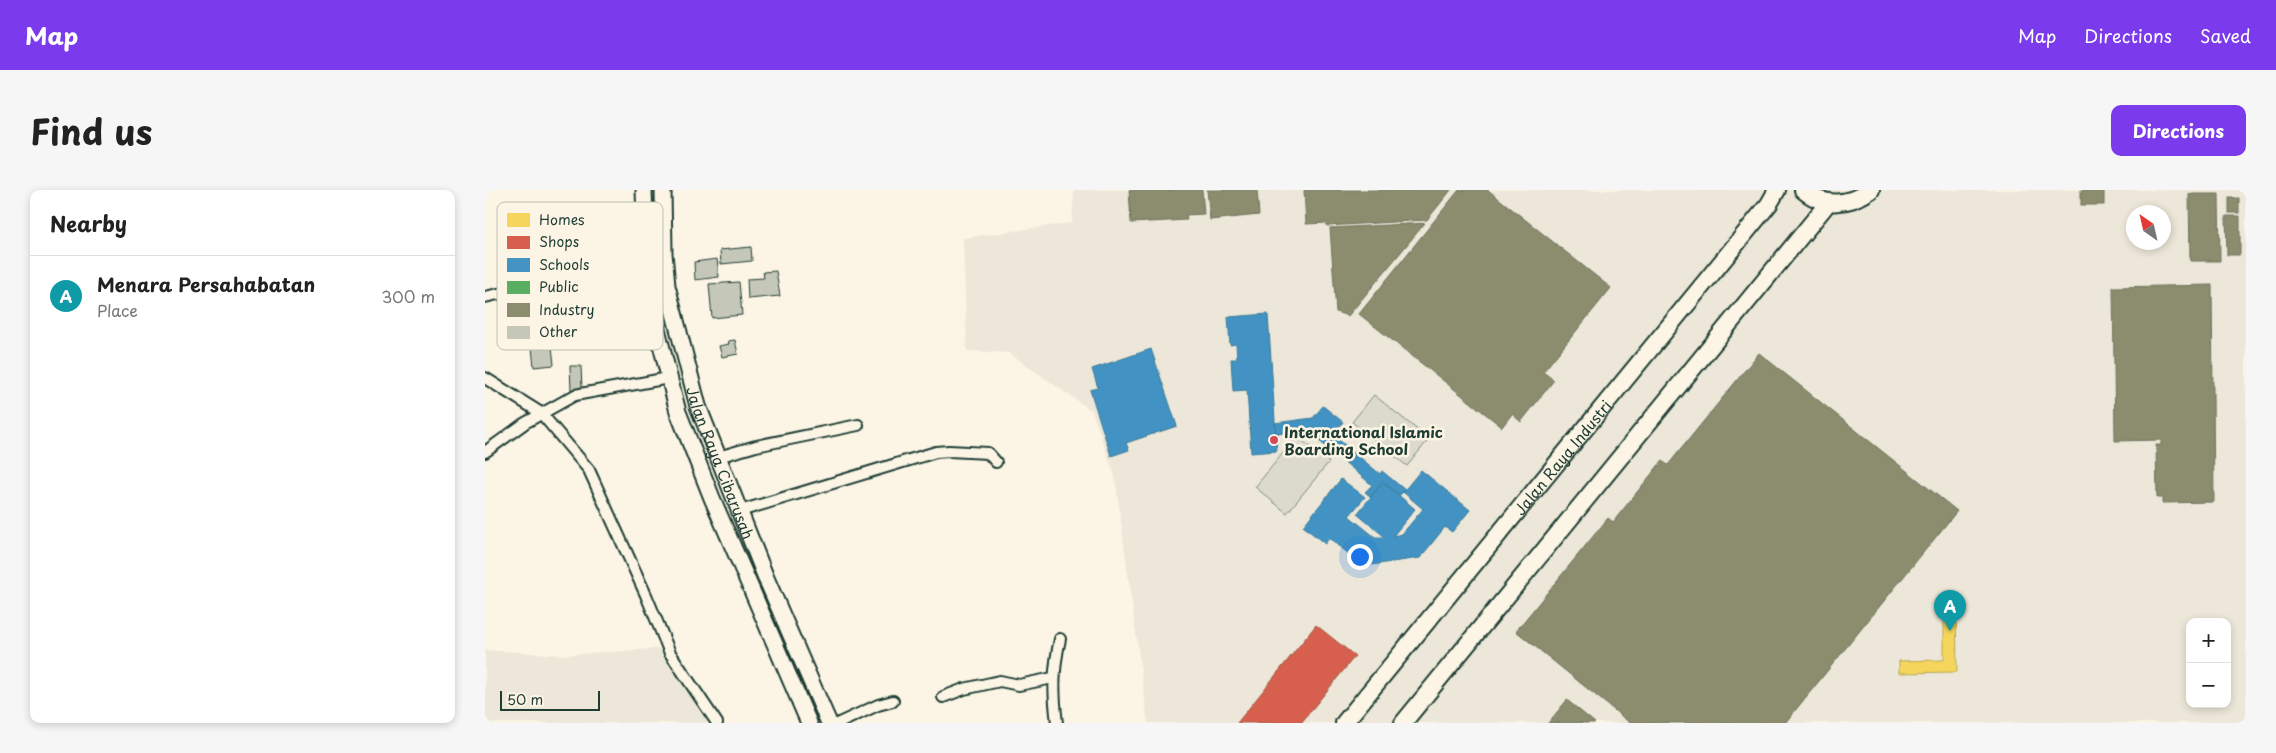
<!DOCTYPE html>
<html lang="en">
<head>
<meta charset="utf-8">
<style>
	:root { --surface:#fff; --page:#f6f6f6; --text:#222; --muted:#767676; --line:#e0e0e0; --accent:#7c3aed }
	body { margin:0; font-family:"Playpen Sans",sans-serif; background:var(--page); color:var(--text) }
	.controls { position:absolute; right:15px; bottom:15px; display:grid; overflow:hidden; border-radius:10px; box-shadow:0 2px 8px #0003 }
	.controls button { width:45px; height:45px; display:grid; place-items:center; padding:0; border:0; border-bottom:1px solid var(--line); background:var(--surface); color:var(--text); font:25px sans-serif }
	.compass { position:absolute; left:1641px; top:15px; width:45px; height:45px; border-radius:50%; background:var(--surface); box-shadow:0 2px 8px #0003; rotate:326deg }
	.scale { position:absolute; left:15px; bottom:12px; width:100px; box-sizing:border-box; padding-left:5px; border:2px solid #1f3d34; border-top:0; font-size:14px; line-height:18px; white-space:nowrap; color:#1f3d34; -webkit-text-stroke:4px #fcf5e5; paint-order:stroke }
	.you { position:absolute; left:874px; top:366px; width:18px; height:18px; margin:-12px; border:4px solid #fff; border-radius:50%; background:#1a73e8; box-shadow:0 0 0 8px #1a73e833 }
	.badge { display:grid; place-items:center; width:32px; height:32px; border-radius:50%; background:var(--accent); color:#fff; font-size:16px; font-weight:700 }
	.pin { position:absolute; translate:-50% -41px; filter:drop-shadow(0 1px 2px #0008) }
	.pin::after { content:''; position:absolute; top:26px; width:18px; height:15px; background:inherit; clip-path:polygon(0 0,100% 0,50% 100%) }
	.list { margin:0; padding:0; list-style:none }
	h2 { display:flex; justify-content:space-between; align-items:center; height:65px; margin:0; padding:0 20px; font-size:21px }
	h2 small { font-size:16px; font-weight:400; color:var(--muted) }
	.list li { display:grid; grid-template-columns:32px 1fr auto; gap:15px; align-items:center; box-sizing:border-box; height:80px; padding:0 20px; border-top:1px solid var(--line) }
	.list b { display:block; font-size:19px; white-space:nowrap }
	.list p { margin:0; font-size:16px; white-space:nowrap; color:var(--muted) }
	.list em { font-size:16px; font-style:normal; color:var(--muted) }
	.map { position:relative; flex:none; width:1761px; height:533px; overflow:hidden; border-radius:10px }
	header { display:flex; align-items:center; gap:30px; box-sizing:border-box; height:70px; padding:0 25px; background:var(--accent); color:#fff }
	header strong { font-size:24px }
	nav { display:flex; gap:28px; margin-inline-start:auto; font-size:18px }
	.intro { display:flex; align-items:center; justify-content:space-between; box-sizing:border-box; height:120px; padding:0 30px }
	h1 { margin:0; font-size:35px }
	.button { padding:12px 22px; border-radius:10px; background:var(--accent); color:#fff; font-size:18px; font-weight:700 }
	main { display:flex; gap:30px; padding:0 30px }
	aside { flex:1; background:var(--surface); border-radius:10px; box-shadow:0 2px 8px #0003 }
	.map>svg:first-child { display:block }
	.built { fill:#ece7d8; fill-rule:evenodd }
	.green { fill:#dcdacc; stroke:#7e8c80 }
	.homes { fill:#f6d55c; stroke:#b6a750 }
	.shops { fill:#d6604d; stroke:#9f5646 }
	.schools { fill:#4393c3; stroke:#387998 }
	.industry { fill:#8c8c6e; stroke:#6b745d }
	.building { fill:#c5c7b9; stroke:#1f3d34 }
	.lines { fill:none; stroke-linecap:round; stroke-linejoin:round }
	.street-casing { stroke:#1f3d34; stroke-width:14 }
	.secondary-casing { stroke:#1f3d34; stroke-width:19 }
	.primary-casing { stroke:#1f3d34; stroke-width:20 }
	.street { stroke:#fcf5e5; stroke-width:10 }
	.secondary { stroke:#fcf5e5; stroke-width:15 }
	.primary { stroke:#fcf5e5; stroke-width:16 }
	.poi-dot { fill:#d1495b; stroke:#fcf5e5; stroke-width:2 }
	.labels { text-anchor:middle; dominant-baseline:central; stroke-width:5; stroke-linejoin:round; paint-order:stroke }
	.poi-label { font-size:15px; font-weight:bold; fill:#1f3d34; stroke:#fcf5e5; text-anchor:start }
	.street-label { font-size:15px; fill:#1f3d34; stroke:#fcf5e5 }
	.key { fill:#fcf5e5; stroke:#babeb0; stroke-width:1 }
	.key-label { font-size:14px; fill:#1f3d34 }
</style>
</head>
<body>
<header>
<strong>Map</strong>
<nav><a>Map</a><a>Directions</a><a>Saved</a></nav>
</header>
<div class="intro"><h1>Find us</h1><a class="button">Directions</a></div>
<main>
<aside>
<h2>Nearby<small></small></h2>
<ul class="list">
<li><span class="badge" style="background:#0f9aa8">A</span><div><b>Menara Persahabatan</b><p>Place</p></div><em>300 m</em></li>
</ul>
</aside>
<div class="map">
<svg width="1761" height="533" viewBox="0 0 1761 533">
	<rect width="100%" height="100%" fill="#fcf5e5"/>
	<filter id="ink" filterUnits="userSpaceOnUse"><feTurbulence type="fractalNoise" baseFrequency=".02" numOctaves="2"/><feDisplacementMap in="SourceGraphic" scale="10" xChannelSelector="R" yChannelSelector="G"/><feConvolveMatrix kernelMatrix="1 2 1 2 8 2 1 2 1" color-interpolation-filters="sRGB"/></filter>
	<g filter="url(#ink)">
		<g class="built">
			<path d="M589 0H1761V533H663L630 287 607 221 524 163 482 161 478 48 587 33ZM1648 22H1678V52H1648ZM1705 432H1742V514H1705Z"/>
			<path d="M181 458 232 533H0V460L78 465Z"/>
		</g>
		<g class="green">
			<path d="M889 205 944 249 922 276 867 232Z"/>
			<path d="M812 246 844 272 802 323 770 297Z"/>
		</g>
		<path class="homes" d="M1459 412H1471L1472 482 1414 483V471L1459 470Z"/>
		<path class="shops" d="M831 435 870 466 816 533H752Z"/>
		<g class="schools">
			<path d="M783 124 792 261 766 263 762 200 748 201 746 169H752L751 154 745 155 743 127Z"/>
			<path d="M666 159 692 236 641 253 644 260 626 266 605 200 613 198 607 179Z"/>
			<path d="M838 216 858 232 848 245 895 284 897 281 920 300 914 306 898 292 886 307 880 302 887 295 833 250V246L827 240 791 244 790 233 828 228Z"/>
			<path d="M936 280 985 320 967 342 960 337 935 368 879 376 844 348 840 354 818 336 856 289 880 307 864 326 890 347H900L872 324 898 292 930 319 908 346 917 344 938 319 918 302Z"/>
		</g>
		<g class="industry">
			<path d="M644 0H717L719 24 701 25 702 30 646 33Z"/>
			<path d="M722 0H772L774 25 725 30Z"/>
			<path d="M819 0H966L942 30 842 36V33L821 34Z"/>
			<path d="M974 0H1003L1126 98 1058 182 1069 190 1036 232 1027 224 1017 237 874 124Z"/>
			<rect x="1596" y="0" width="23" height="15"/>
			<path d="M1704 4H1734L1735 71H1705Z"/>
			<rect x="1744" y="8" width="10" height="15"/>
			<path d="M1741 26H1755V65H1742Z"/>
			<path d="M940 33 863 126 851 122 845 38Z"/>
			<path d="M1727 95 1729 312 1677 313V308H1672L1671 255H1676V250L1630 251 1628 97Z"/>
			<path d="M1274 163 1472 321 1300 533H1145L1031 441 1123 328 1128 332 1177 271 1183 275Z"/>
			<path d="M1082 510 1110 533H1063Z"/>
		</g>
		<g class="building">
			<path d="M266 57 267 71 236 74 235 60Z"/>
			<path d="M232 69 234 87 210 90 209 72Z"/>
			<path d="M291 81 295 106 263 109 262 89 279 88 278 82Z"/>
			<path d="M254 92 257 125 227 128 224 94Z"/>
			<path d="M65 137 69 175 49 177 45 139Z"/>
			<path d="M250 150 253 164 237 167 234 156 244 154 243 151Z"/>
			<path d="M85 176H96L97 199 86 200Z"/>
		</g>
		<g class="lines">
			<defs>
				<g id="street">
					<path d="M0 107 57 94 54 57H160"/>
					<path d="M0 188 56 223 104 280 161 405 185 463 232 533"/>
					<path d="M0 262 40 233 90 205 184 188"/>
					<path d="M233 267 271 256 373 235"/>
					<path d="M255 321 451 262 464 261 503 263 511 272"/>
					<path d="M458 507 479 499 515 491 534 495 568 488"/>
					<path d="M354 533 393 515 408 511"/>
					<path d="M572 533C568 502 568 480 575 449"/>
				</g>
				<g id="secondary">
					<path d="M159 0 162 89 170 131 193 222 227 308 324 533"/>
					<path id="s1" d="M178 0 179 63 182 96 213 216 281 388 344 533"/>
				</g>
				<g id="primary">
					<path d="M1318 0C1339 18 1364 15 1386 0"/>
					<path id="s2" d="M859 533 1257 47 1284 14 1292 0"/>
					<path d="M918 533 1343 13"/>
				</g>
			</defs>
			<use href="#street" class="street-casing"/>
			<use href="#secondary" class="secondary-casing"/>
			<use href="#primary" class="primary-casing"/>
			<use href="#street" class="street"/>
			<use href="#secondary" class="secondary"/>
			<use href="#primary" class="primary"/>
		</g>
	</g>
	<circle class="poi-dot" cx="789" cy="250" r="5"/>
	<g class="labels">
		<g class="poi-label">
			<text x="799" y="241">International Islamic<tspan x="799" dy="17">Boarding School</tspan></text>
		</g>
		<g class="street-label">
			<text stroke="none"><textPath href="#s2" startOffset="344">Jalan Raya Industri</textPath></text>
			<text stroke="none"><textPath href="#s1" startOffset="281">Jalan Raya Cibarusah</textPath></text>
		</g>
	</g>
	<rect x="12" y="12" width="166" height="148" rx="8" class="key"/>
	<rect x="22" y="23" width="23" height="14" fill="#f6d55c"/>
	<rect x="22" y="46" width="23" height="13" fill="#d6604d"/>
	<rect x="22" y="68" width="23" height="14" fill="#4393c3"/>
	<rect x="22" y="91" width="23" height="13" fill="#5aae61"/>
	<rect x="22" y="113" width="23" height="14" fill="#8c8c6e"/>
	<rect x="22" y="136" width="23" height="13" fill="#c5c7b9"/>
	<g class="key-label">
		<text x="54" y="35">Homes</text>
		<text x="54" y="57">Shops</text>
		<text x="54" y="80">Schools</text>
		<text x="54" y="102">Public</text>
		<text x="54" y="125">Industry</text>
		<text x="54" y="147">Other</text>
	</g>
</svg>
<div class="controls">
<button>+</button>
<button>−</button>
</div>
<svg class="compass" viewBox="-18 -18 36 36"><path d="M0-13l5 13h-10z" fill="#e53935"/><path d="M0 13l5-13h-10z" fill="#767676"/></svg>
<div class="scale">50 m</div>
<div class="you"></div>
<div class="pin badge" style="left:1465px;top:441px;background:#0f9aa8">A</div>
</div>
</main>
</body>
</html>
